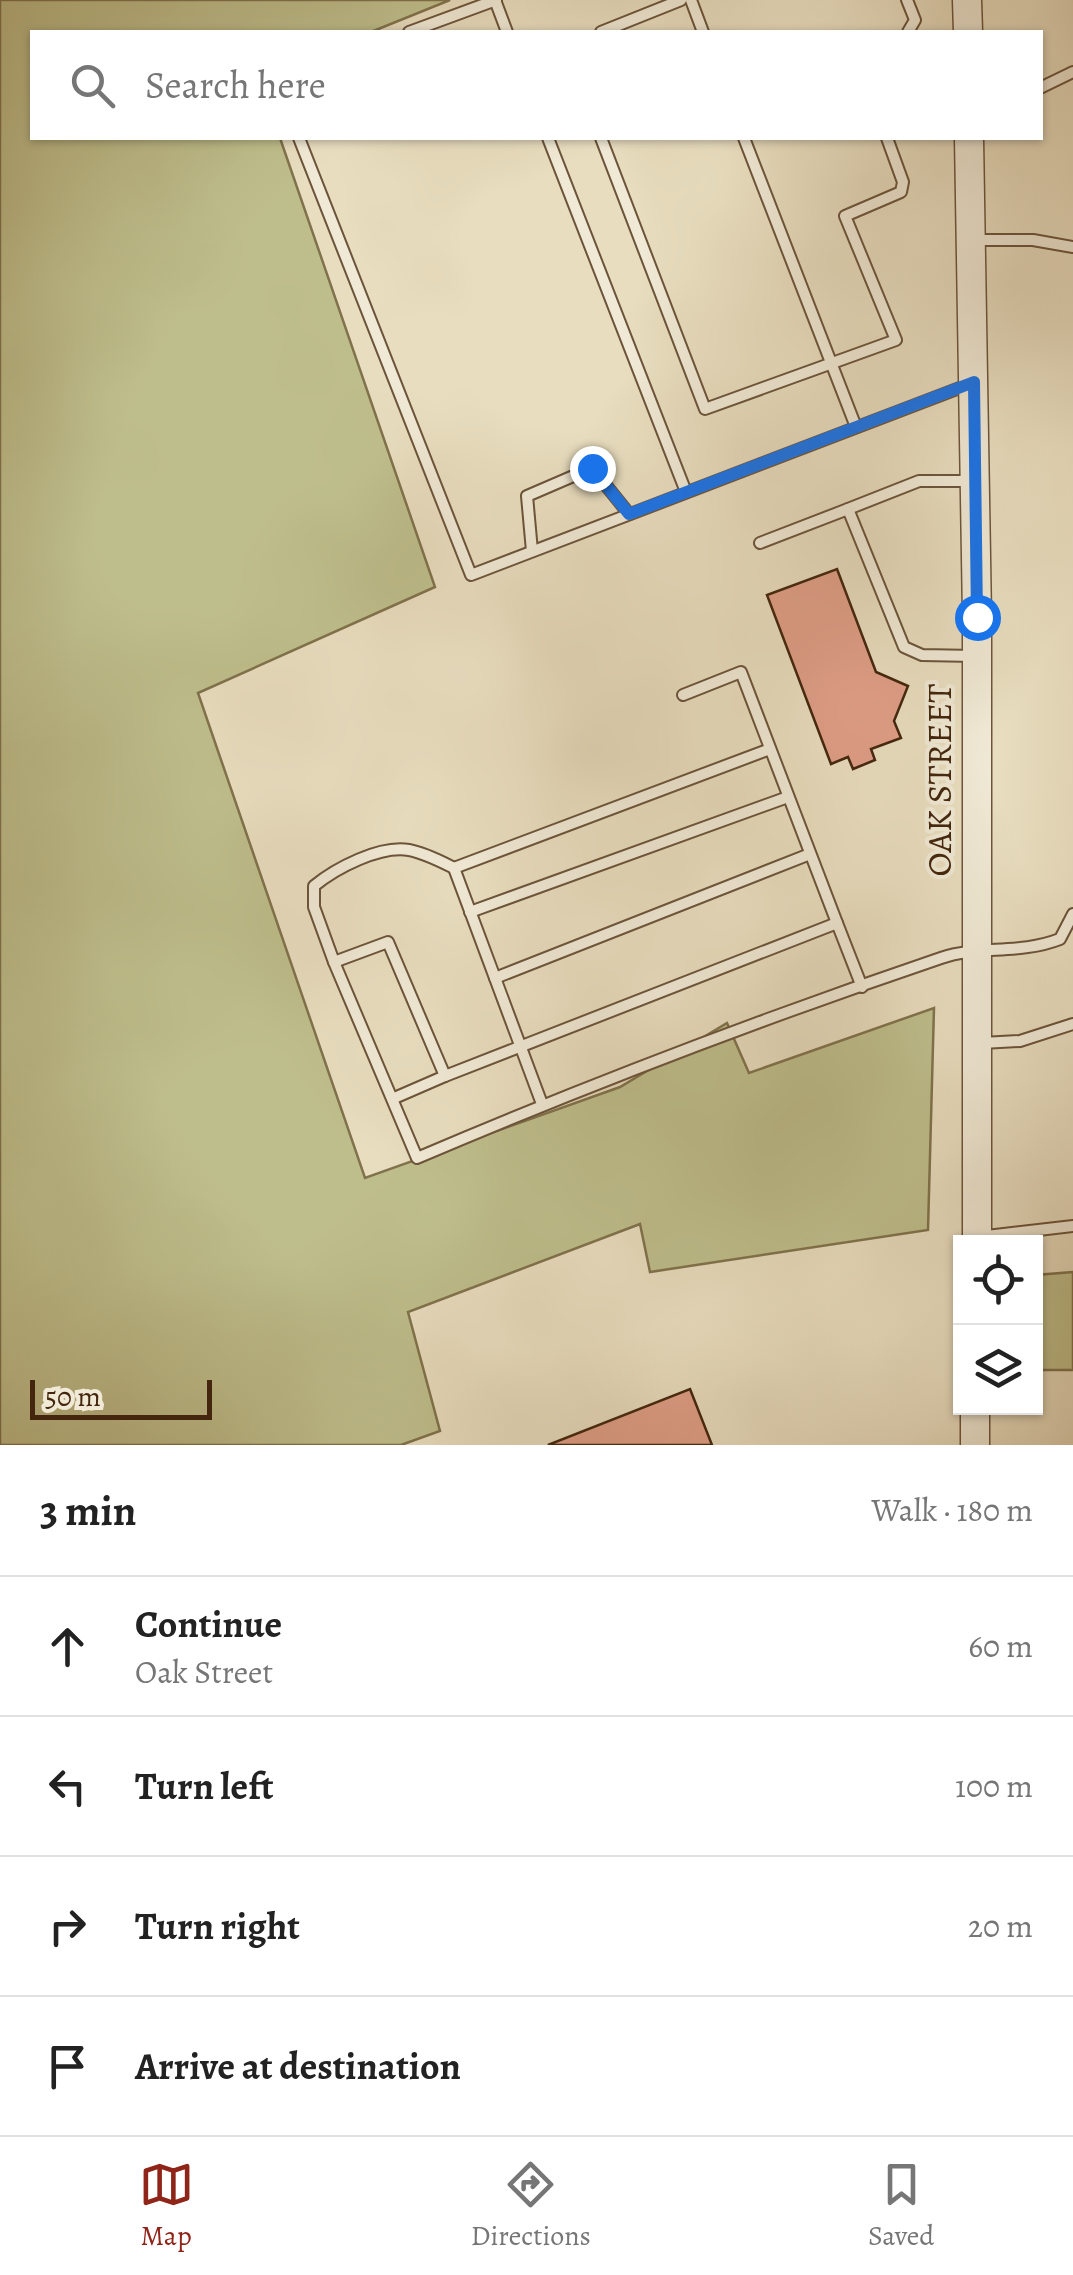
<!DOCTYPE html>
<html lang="en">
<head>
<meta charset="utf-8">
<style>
	:root { --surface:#fff; --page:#f2f2f2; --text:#222; --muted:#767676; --line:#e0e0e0; --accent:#8f2418 }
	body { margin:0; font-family:Alegreya,serif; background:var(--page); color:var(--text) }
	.controls { position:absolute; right:30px; bottom:30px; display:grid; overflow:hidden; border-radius:0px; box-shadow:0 2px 8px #0004 }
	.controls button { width:90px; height:90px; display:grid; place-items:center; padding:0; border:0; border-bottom:2px solid var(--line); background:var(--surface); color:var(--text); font:50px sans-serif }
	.scale { position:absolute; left:30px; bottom:25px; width:182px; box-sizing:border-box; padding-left:10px; border:5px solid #43260d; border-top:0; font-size:28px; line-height:35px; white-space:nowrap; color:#43260d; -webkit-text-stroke:8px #f0e9d5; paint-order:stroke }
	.stop { position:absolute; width:30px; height:30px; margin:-22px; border:8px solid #1a73e8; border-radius:50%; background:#fff }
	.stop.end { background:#1a73e8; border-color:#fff; box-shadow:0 2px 10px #0008 }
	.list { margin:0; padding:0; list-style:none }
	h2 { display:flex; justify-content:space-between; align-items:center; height:130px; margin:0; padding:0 40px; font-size:42px }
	h2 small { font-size:32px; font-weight:400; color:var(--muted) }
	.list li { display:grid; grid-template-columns:65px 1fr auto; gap:30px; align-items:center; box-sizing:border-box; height:140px; padding:0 40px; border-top:2px solid var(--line) }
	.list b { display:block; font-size:38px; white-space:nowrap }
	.list p { margin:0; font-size:32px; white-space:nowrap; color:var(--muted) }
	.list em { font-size:32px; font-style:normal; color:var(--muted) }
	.icon { flex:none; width:55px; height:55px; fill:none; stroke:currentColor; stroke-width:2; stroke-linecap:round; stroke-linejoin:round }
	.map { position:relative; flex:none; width:1073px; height:1445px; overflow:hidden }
	.search { position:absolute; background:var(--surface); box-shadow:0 2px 8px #0004; left:30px; right:30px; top:30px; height:110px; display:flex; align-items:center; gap:25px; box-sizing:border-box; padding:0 35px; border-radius:0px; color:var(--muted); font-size:38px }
	.sheet { height:690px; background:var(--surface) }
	nav { display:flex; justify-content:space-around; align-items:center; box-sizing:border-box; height:140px; border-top:2px solid var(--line); background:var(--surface); font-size:28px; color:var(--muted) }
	nav a { display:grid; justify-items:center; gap:5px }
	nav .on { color:var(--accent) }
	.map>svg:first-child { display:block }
	.green { fill:#bebe8c; stroke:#80724c; stroke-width:2.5 }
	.building { fill:#df9e87; stroke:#43260d; stroke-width:2.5 }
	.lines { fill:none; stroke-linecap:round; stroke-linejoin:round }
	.service-casing { stroke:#6c543a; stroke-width:14 }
	.tertiary-casing { stroke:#6c543a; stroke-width:31 }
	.service { stroke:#f0e9d5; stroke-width:10 }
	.tertiary { stroke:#f0e9d5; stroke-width:28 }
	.route { stroke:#1a73e8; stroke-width:12 }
	.labels { text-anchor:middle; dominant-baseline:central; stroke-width:8; stroke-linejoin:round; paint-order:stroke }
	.street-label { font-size:35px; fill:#43260d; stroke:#f0e9d5 }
</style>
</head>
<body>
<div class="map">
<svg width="1073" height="1445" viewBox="0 0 1073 1445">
	<rect width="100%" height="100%" fill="#e8ddbf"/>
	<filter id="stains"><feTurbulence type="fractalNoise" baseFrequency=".002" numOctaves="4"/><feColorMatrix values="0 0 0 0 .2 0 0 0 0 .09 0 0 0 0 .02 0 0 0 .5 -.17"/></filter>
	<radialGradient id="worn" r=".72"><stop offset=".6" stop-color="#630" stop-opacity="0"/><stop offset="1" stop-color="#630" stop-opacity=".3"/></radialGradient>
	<g class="green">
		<path d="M0 0H450L371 32H32V138H280L435 587 198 693 365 1178 620 1087 727 1023 749 1073 934 1008 928 1230 650 1272 640 1224 408 1312 440 1431 401 1445H0Z"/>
		<path d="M1073 1272V1370H1036V1275Z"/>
	</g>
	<g class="building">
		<path d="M837 569 876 672 908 686 894 721 901 738 871 749 875 760 853 769 848 757 831 764 767 595Z"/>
		<path d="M690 1389 712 1445H548Z"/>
	</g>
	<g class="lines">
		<defs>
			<g id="service">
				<path d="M495 0 507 32"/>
				<path d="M691 0 703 32"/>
				<path d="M907 0 915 20 908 32"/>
				<path d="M409 32 496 0"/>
				<path d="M601 32 681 0"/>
				<path d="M1040 88 1073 72"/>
				<path d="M299 138 471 575 970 384"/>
				<path d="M548 138 686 492"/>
				<path d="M601 138 705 409 896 340 845 216 901 192 903 182 887 138"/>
				<path d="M744 138 856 427"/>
				<path d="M975 240H1033L1073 247"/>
				<path d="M974 481H919L848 509 904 647 922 655 975 656"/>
				<path d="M760 543 848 509"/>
				<path d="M532 551 527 496 592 468 629 514"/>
				<path d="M683 695 741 672 837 923"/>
				<path d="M470 912 788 797"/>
				<path d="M334 962 314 907V886C336 868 380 845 409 850 425 853 440 861 454 868"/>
				<path d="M495 978 810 854"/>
				<path d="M982 1043 1020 1041 1073 1024"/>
				<path d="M445 1076 837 923 862 987"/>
				<path d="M392 1099 445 1076 388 942 334 962 417 1158C588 1085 764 1018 941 958 978 945 1019 955 1060 939L1073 914"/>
				<path d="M542 1104 454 868 770 749"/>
				<path d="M978 1237 1073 1226"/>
			</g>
			<g id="tertiary">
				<path d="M967 0 968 32"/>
				<path d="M969 138 977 617V1242"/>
				<path d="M975 1445V1408"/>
			</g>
		</defs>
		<use href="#service" class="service-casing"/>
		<use href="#tertiary" class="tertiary-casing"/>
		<use href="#service" class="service"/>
		<use href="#tertiary" class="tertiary"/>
	</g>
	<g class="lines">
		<path class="route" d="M592 468 629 514 974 382 977 617"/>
	</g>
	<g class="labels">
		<g class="street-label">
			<text transform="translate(939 780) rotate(-90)">OAK STREET</text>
		</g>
	</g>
	<rect width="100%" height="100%" filter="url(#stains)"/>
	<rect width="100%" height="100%" fill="url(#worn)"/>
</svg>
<div class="controls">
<button><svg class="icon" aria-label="locate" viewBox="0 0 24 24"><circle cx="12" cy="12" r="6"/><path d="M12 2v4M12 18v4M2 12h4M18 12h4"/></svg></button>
<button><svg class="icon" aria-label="layers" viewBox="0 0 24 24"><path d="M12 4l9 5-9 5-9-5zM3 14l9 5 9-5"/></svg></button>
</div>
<div class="scale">50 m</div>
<div class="stop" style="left:977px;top:617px"></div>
<div class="stop end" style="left:592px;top:468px"></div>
<div class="search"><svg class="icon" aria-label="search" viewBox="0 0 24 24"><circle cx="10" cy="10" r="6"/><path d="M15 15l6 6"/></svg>Search here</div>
</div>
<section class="sheet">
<h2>3 min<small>Walk · 180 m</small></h2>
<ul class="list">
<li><svg class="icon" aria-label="ahead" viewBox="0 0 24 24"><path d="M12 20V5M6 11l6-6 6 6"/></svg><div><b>Continue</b><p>Oak Street</p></div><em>60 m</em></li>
<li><svg class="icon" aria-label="left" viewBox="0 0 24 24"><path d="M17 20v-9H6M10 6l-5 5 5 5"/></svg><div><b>Turn left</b></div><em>100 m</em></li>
<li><svg class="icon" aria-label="right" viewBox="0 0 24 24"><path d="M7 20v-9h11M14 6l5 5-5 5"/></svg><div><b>Turn right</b></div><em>20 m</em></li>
<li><svg class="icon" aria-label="arrive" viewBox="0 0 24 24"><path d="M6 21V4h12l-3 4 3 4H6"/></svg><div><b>Arrive at destination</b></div></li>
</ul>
</section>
<nav>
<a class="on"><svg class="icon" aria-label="map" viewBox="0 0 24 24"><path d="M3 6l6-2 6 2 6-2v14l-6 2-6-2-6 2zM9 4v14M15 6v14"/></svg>Map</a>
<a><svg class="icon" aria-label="directions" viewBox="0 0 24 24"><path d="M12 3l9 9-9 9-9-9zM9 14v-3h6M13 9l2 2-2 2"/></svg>Directions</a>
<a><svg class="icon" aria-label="saved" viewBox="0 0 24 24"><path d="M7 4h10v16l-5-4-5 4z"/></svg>Saved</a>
</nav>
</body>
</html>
